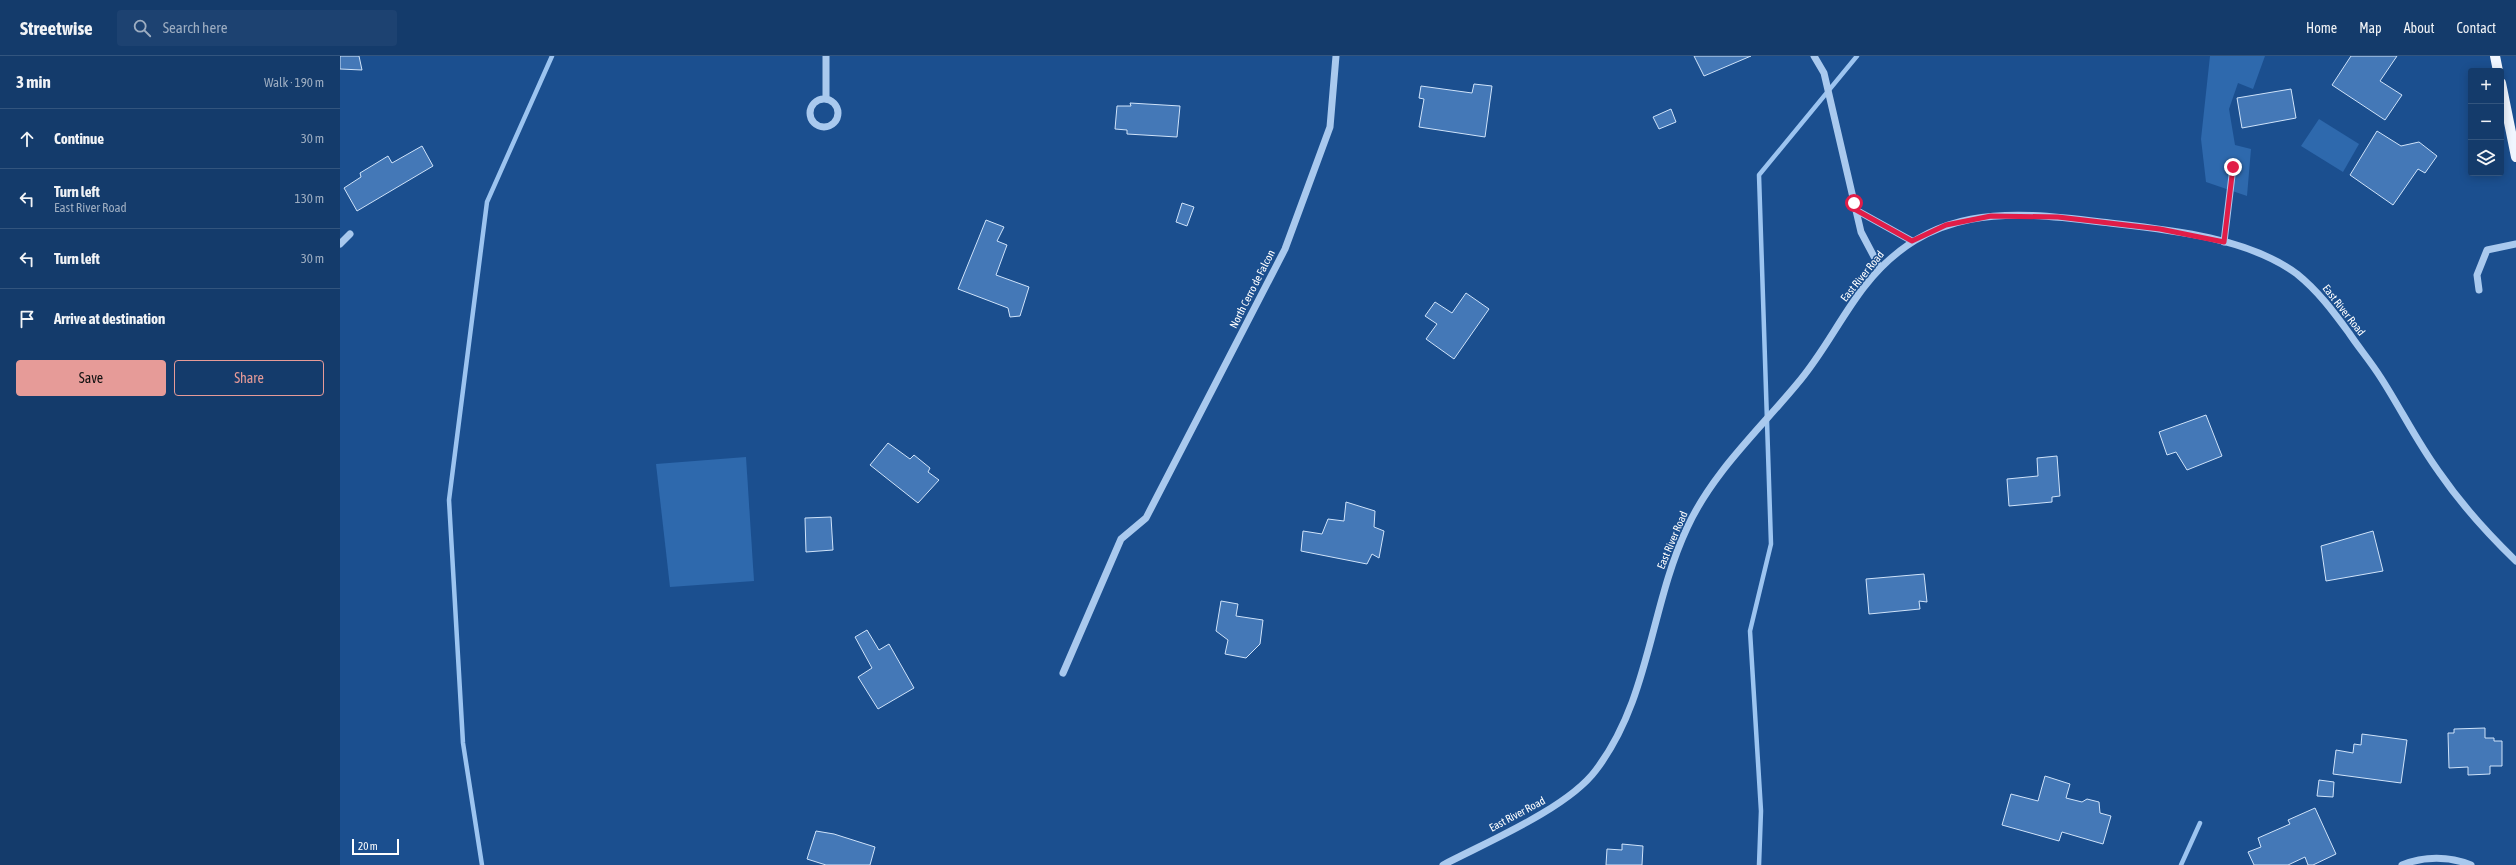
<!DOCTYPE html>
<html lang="en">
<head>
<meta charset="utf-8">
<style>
	:root { --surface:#143b6b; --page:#1d4271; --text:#f1f3f6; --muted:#9dadc1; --line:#33557e; --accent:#e69b98 }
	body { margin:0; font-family:"Asap Condensed",sans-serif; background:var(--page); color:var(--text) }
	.controls { position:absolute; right:12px; top:12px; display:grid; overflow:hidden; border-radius:4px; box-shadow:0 2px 10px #0003 }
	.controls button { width:36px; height:36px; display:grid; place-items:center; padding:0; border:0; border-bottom:1px solid var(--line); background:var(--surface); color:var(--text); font:20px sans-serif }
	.scale { position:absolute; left:12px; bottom:10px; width:47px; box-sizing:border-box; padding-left:4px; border:2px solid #fff; border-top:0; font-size:11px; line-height:14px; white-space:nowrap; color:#fff; -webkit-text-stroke:3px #1b4f8f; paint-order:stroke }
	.stop { position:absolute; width:12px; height:12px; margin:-9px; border:3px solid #e11d48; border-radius:50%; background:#fff }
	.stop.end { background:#e11d48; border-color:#fff; box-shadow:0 1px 4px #0008 }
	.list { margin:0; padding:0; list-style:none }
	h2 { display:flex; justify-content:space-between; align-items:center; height:52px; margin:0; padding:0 16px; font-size:17px }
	h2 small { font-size:13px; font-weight:400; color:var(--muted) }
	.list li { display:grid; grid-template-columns:26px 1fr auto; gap:12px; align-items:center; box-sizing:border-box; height:60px; padding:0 16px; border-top:1px solid var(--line) }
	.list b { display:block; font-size:15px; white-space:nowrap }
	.list p { margin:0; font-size:13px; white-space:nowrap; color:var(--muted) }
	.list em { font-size:13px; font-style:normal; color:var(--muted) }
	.actions { display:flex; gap:8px; padding:12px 16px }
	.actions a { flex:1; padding:9px 0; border:1px solid var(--accent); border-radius:4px; text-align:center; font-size:14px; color:var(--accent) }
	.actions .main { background:var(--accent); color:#111 }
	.icon { flex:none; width:22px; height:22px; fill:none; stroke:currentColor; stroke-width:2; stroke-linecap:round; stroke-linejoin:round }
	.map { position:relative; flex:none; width:2176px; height:809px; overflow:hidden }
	header { display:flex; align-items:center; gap:24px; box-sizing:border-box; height:56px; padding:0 20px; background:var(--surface); border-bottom:1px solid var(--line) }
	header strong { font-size:19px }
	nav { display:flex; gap:22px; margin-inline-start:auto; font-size:14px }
	.search { width:280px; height:36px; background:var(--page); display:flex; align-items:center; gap:10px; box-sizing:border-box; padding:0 14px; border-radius:4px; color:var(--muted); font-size:15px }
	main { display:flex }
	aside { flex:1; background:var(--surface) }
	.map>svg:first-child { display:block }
	.green { fill:#2e69ad }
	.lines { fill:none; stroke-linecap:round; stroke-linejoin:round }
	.stream { stroke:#9cc4f0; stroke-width:4.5 }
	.building { fill:#4478b7; stroke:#cfe3fa }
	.minor { stroke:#a9c9ee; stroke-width:7 }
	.major { stroke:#f0f6ff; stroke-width:10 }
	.route { stroke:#e11d48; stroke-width:5 }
	.labels { text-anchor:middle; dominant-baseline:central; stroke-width:3; stroke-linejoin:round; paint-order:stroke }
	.street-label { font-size:11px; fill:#fff; stroke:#1b4f8f }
</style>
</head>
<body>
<header>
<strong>Streetwise</strong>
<div class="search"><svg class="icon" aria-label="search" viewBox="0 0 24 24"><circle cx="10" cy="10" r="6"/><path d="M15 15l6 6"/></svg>Search here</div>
<nav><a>Home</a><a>Map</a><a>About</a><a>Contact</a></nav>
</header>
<main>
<aside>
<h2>3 min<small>Walk · 190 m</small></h2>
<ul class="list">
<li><svg class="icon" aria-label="ahead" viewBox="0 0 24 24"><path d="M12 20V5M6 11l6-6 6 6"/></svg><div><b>Continue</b></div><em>30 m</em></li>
<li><svg class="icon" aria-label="left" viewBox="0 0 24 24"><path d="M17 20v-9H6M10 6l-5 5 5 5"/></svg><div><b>Turn left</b><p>East River Road</p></div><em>130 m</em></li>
<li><svg class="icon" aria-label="left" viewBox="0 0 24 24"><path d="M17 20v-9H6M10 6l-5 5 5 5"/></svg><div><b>Turn left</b></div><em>30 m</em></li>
<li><svg class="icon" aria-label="arrive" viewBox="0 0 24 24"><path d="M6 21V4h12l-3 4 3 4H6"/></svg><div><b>Arrive at destination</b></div></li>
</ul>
<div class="actions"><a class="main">Save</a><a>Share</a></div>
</aside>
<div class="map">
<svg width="2176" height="809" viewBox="0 0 2176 809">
	<rect width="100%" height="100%" fill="#1b4f8f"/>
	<g class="green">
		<path d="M1870 0H1925L1913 33 1898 27 1889 53 1895 89 1911 93 1907 140 1866 126 1861 83Z"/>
		<path d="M1979 63 2019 88 2003 116 1961 90Z"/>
		<path d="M406 401 414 525 330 531 316 408Z"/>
	</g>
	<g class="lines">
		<g class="stream">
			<path d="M142 809 123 687 109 444 147 146 212 0"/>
			<path d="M1419 809 1421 755 1410 575 1431 488 1419 119 1517 0"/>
			<path d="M1841 809 1860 767"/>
		</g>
	</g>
	<g class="building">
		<path d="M0 0H19L22 14 0 13Z"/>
		<path d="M1354 0H1411L1364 20Z"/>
		<path d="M2011 0H2057L2040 25 2062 39 2045 64 1992 29Z"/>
		<path d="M1134 28 1152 30 1145 81 1079 71 1084 43 1079 42 1081 30 1132 37Z"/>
		<path d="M1951 33 1956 62 1902 72 1897 42Z"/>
		<path d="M790 47 840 50 837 81 787 78V74L775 73 777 50H791Z"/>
		<path d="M1331 53 1336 66 1319 73 1313 61Z"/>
		<path d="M2037 75 2061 90 2079 86 2097 100 2085 117 2078 113 2053 149 2010 119Z"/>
		<path d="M82 90 93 110 17 155 4 132 21 121 20 117 48 100 52 107Z"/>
		<path d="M842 147 854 151 847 170 836 166Z"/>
		<path d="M646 164 664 171 657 185 667 189 656 219 689 231 680 260 670 261 668 252 618 233Z"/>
		<path d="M1126 237 1149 253 1114 303 1086 283 1097 268 1085 260 1095 246 1112 257Z"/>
		<path d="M1866 359 1882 400 1847 414 1836 396 1827 399 1819 376Z"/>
		<path d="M548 387 570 403 574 399 590 412 588 416 599 424 578 447 530 409Z"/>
		<path d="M1717 400 1720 440 1712 441V446L1669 450 1667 423 1698 420 1697 402Z"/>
		<path d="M1006 446 1035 455 1034 471 1044 475 1039 502 1032 498 1027 508 961 495 963 475 982 478 988 463 1004 465Z"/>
		<path d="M491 461 493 494 466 496 465 462Z"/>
		<path d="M2033 475 2043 515 1986 525 1981 490Z"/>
		<path d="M1584 518 1587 546 1579 545 1580 553 1529 558 1526 523Z"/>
		<path d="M881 545 898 548 896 560 923 564 920 588 906 602 885 598 888 584 876 575Z"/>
		<path d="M527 574 539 594 549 588 574 632 538 653 518 621 532 612 515 581Z"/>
		<path d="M2145 672V682H2154V685H2162V710H2150V718L2128 719V711L2109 712 2108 677H2114V673Z"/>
		<path d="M2022 678 2067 684 2061 727 1993 718 1996 694 2013 697 2014 688 2021 689Z"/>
		<path d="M1705 720 1730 728 1726 742 1742 746 1747 743 1759 746 1760 757 1771 760 1763 788 1722 776 1719 785 1662 769 1671 738 1698 745Z"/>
		<path d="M1979 724 1994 726 1993 741 1977 740Z"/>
		<path d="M1975 752 1996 798 1973 809H1968L1965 801 1948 809H1914L1908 796 1921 791 1918 782 1950 768 1948 764Z"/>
		<path d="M476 775 494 778 535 791 530 809H486L467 803Z"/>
		<path d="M1282 788 1303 790 1302 809H1266L1267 793 1282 794Z"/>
	</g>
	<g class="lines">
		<g class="minor">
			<path d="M1474 0 1484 17 1521 176 1540 212"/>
			<path d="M486 42V0"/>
			<circle cx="484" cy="57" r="14"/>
			<path d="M1516 154 1572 185"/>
			<path d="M1884 186 1893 111"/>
			<path d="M0 188 10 178"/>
			<path d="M2139 234 2137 219 2147 194 2176 188"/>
			<path d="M723 617 781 483 806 462 945 193 990 71 996 0"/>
			<path d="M1103 809C1147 786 1228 752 1256 714 1310 643 1310 551 1347 472 1372 417 1419 374 1457 328 1483 298 1500 262 1524 231 1588 149 1666 154 1761 166 1822 173 1906 180 1957 218 1978 235 1993 255 2009 277 2019 292 2031 306 2041 322 2061 353 2077 386 2099 416 2121 448 2148 478 2176 505"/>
			<path d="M2062 809C2084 800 2109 800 2131 809"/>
		</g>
		<g class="major">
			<path d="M2155 0 2158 15"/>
			<path d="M2161 27 2176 101"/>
		</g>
	</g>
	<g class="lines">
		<path class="route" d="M1514 147 1516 154 1572 185 1606 169 1651 160 1718 161 1820 173 1884 186 1893 111"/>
	</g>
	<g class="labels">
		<g class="street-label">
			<text transform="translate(1522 220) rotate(-51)">East River Road</text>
			<text transform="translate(912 233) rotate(-63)">North Cerro de Falcon</text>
			<text transform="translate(2004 254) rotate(52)">East River Road</text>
			<text transform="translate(1332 484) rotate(-67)">East River Road</text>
			<text transform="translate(1177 758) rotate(-28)">East River Road</text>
		</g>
	</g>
</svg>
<div class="controls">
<button>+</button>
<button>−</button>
<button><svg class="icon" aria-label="layers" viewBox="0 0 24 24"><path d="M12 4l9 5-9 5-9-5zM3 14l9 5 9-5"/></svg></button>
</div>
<div class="scale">20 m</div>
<div class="stop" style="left:1514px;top:147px"></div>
<div class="stop end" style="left:1893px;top:111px"></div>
</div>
</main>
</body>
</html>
